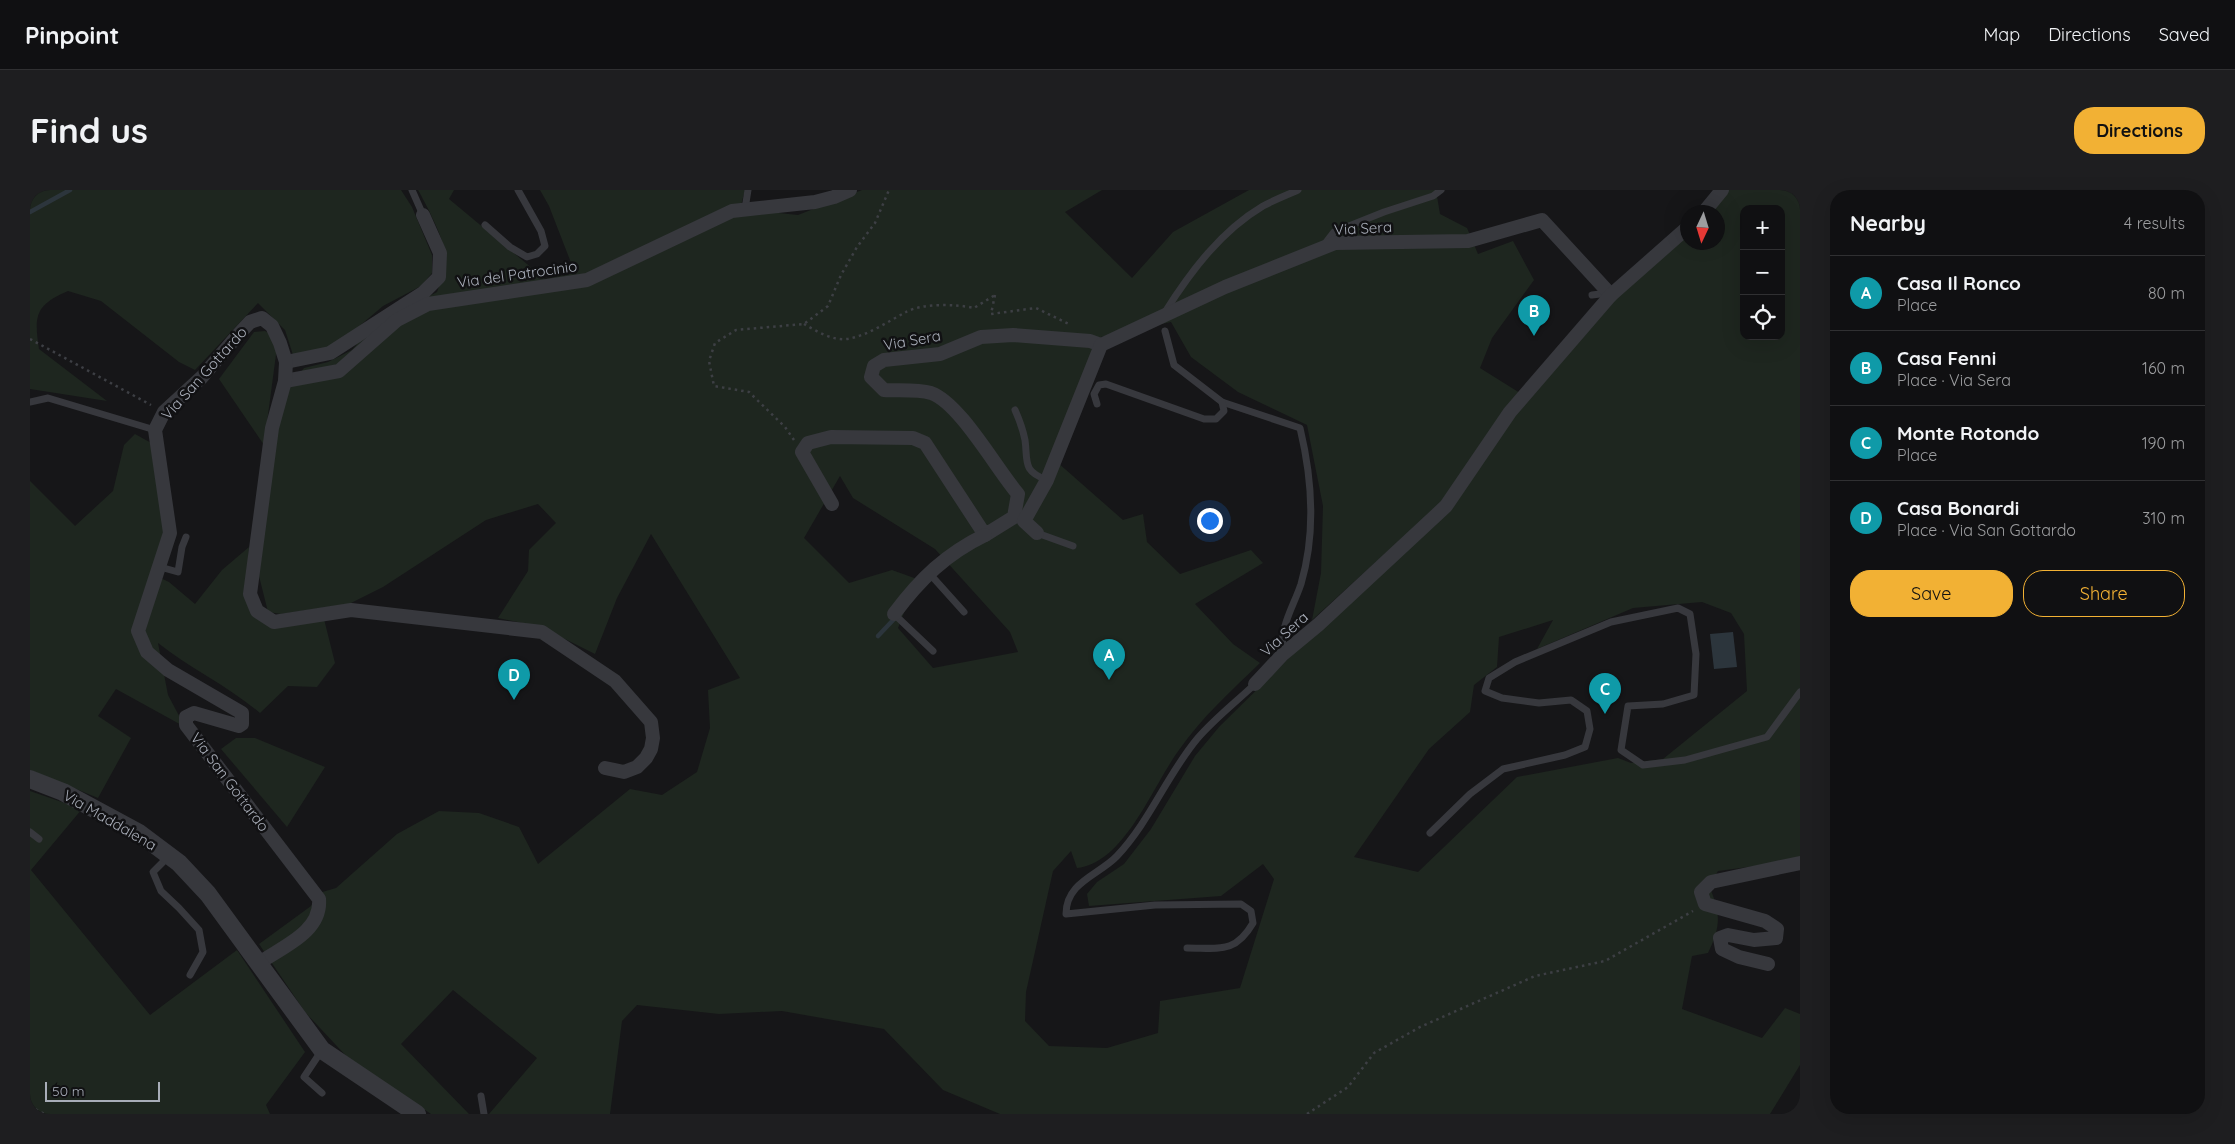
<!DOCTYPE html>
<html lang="en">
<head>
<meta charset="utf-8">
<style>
	:root { --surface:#101012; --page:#1e1e20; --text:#f1f3f6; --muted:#9c9d9f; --line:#303032; --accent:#f2b134 }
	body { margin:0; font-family:Quicksand,sans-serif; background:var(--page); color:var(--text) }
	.controls { position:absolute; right:15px; top:15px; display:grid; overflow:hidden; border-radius:10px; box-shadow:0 5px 20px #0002 }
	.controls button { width:45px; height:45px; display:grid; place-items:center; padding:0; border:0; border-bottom:1px solid var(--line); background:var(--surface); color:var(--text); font:25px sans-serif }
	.compass { position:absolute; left:1650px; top:15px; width:45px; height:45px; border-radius:50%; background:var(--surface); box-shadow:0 5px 20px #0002; rotate:184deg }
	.scale { position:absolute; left:15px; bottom:12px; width:115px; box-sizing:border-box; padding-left:5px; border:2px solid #a8adb8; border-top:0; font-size:14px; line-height:18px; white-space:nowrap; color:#a8adb8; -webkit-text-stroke:4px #111113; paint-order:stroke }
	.you { position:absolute; left:1179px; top:330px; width:18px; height:18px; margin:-12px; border:4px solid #fff; border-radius:50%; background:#1a73e8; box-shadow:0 0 0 8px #1a73e833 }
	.badge { display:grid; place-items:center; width:32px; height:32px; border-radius:50%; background:var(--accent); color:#fff; font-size:16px; font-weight:700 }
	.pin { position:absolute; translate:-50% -41px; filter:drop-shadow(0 1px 2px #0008) }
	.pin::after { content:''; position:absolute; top:26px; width:18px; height:15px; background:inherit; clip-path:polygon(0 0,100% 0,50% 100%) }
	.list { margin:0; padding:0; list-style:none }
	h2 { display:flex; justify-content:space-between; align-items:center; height:65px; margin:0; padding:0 20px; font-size:21px }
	h2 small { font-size:16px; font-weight:400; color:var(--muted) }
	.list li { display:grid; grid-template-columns:32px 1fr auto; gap:15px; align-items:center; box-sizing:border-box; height:75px; padding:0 20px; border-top:1px solid var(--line) }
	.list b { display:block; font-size:19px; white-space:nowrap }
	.list p { margin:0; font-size:16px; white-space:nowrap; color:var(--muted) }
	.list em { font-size:16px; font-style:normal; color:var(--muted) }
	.actions { display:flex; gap:10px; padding:15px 20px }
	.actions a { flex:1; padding:11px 0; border:1px solid var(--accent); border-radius:20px; text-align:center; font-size:18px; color:var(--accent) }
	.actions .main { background:var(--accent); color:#111 }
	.icon { flex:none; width:28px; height:28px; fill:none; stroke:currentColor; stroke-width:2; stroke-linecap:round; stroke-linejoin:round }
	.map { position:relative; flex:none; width:1770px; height:924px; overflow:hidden; border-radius:20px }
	header { display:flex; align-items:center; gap:30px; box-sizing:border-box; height:70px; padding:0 25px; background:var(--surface); border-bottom:1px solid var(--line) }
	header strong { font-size:24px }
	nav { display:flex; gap:28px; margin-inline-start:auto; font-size:18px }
	.intro { display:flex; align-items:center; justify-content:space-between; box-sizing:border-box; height:120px; padding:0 30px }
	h1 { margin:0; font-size:35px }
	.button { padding:12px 22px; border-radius:20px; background:var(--accent); color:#111; font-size:18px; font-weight:700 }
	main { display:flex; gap:30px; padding:0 30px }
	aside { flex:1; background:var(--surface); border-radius:20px; box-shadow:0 5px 20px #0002 }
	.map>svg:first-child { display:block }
	.green { fill:#1e261f; fill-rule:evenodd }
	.water { fill:#2c353c }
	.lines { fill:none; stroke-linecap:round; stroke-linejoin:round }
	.stream { stroke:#2c353c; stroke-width:4.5 }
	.path { stroke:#3d3f44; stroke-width:2.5; stroke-dasharray:2.5 4; stroke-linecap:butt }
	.service { stroke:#37383d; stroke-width:7 }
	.minor { stroke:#37383d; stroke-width:14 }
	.tertiary { stroke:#37383d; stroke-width:18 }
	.labels { text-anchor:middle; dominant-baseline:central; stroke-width:5; stroke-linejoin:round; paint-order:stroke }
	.street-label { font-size:15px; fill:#a8adb8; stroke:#111113 }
</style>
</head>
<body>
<header>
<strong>Pinpoint</strong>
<nav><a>Map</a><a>Directions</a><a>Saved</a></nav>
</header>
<div class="intro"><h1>Find us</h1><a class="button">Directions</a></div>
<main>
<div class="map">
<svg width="1770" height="924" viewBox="0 0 1770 924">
	<rect width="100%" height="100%" fill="#161618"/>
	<g class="green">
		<path d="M0 0H371L382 17 402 65V83L391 96 353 116 307 155 263 165 255 140 228 113 165 180 149 172 71 111 38 101C5 115 4 126 9 159L77 211 0 199Z"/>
		<path d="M388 0H424L419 9 515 89 545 83 519 16 510 0H715L710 19 768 25 832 0H1072L1035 22 1102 88 1143 42 1219 0H1406L1410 24 1437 38 1448 64 1483 51 1504 90 1462 148 1450 178 1490 203 1412 312 1282 430 1291 383 1293 316 1277 235 1208 202 1161 167 1141 132 1071 147 1027 272 1093 330 1113 324 1117 352 1150 384 1221 360 1233 373 1165 414 1203 454 1230 473C1201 501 1172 527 1149 560 1123 595 1095 673 1047 678L1041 661 1023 681 996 802 995 831 1019 856 1077 858 1128 843 1130 811 1210 798 1244 689 1233 674 1191 706 1059 716 1057 704 1067 692 1094 674 1121 639 1165 566 1189 537 1267 460 1421 320 1485 224 1584 109 1657 43 1658 52H1688V22H1680L1697 0H1770V670L1688 681 1679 696C1691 723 1691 736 1678 763L1662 766 1652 819 1732 848 1755 818 1770 824V875L1740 924H970L913 900 854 839 752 821 689 824 607 815 592 831 580 924H459L507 868 423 800 371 854 439 924H401L319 869 275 822 229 754 281 716 289 703 306 698 367 644 409 621 449 623 489 637 508 674 600 599 632 605 667 582 680 538 678 500 710 488 621 344 587 408 565 464 511 437 468 428 498 381 499 360 526 333 508 314 456 330 353 397 319 414 251 424 238 422 229 386 248 226 257 200 274 178 298 172 322 160 340 138 407 102C412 89 416 76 415 62 413 47 396 14 388 0ZM1714 19H1751V146H1714ZM810 286 823 308 905 359 980 442 988 462 903 478 868 438 887 389 862 380 819 393 774 348ZM1672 412 1701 423 1714 444 1717 501 1633 569 1601 573 1588 568 1487 587 1388 682 1324 667 1399 559 1440 522 1444 495 1467 477 1469 447 1523 430 1507 459 1603 418Z"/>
		<path d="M235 141 244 146 247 157 234 255 189 189 224 142Z"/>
		<path d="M105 244 123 254 136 335 124 385 139 392 165 414 192 380 219 357 217 389 225 425H293L305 473 287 497 258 496 230 523C198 496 161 479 128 453L138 505 155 537 86 499 68 526 101 548 68 608 0 580V291L45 336 83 301 94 255Z"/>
		<path d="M206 548H225L295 577 257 637 191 559Z"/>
		<path d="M0 601 52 619 1 680 120 825 207 760 275 862 236 915 240 924H0Z"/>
	</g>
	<path class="water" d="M1703 442 1707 477 1684 479 1680 444Z"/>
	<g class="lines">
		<g class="stream">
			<path d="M0 22 40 0"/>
			<path d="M848 446 866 427"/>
		</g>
		<g class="path">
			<path d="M965 105 961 124 1006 118 1039 134"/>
			<path d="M774 134C786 141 803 151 817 149 837 146 859 131 876 122 892 113 927 114 944 118L965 105"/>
			<path d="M0 149 121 215"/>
			<path d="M764 250 755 237 719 202 684 196 679 171 685 153 706 140 774 134 798 116 811 85 827 57 845 33 859 0"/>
			<path d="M0 916 14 924"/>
			<path d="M1277 924 1318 897 1344 863 1390 837 1505 786 1575 771 1663 721"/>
		</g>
		<g class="service">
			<path d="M382 0 393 25"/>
			<path d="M715 19 718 0"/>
			<path d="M455 35 480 57 497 67 507 64 515 56 511 41 488 0"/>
			<path d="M1294 55 1304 42 1354 22 1403 6 1411 0"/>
			<path d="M1562 105 1578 103"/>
			<path d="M1135 122C1161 81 1191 41 1233 16 1244 10 1257 5 1268 0"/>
			<path d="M1135 141 1144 175 1192 212 1270 238C1282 288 1286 343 1271 394 1263 418 1249 437 1253 464"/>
			<path d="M0 212 18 208 125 240"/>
			<path d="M1067 214 1064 204 1069 195 1076 194 1174 229H1186L1194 221 1192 212"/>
			<path d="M985 220C989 229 993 240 995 250 998 272 992 281 1017 290"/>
			<path d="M1007 343 1043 356"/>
			<path d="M130 377 148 382 152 357 156 347"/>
			<path d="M899 383 934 422"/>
			<path d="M864 424 903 461"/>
			<path d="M0 642 9 649"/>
			<path d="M1400 643 1440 604 1473 579 1535 565 1555 557 1560 539 1557 521 1541 510 1509 513 1472 508 1455 501 1459 488 1485 472 1581 432 1648 418 1660 424 1666 464 1664 505 1633 514 1598 516 1591 560 1613 575 1655 570 1737 547 1770 502"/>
			<path d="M139 666 123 682 131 701 149 718 169 740 173 762 160 785"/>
			<path d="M1157 758C1189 758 1205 764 1223 733L1221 721 1211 714 1125 715 1036 724C1036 692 1069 685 1087 666 1120 631 1137 585 1167 549 1184 529 1206 512 1225 494"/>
			<path d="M292 903 274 887 292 860"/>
			<path d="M451 906 454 924"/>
		</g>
		<g class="minor">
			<path d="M1674 22 1692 0"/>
			<path d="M256 172 300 163 393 103 409 87 410 63 393 25"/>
			<path d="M255 191 309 181 367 130 398 114 557 90 702 21 785 12 804 7 820 0"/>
			<path d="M802 314 772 262 778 253 801 247 883 248 895 253 955 345 984 327 988 304C967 280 930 213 901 203 887 199 868 201 854 200L841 187 844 176 854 170 910 164 951 147 983 145 1060 151 1071 155"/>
			<path d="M1007 343 994 331 1017 290 1071 155 1195 97 1305 53 1438 51 1512 30 1581 105"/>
			<path d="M864 424C890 389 916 364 955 345"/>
			<path d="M1225 494 1253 464 1288 435 1416 316 1480 222 1581 105 1658 37"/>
			<path d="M229 773C252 757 292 742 289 709L156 535V527L164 523 209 536 212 534V523L138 480 117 462 108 441 140 343 125 240 134 222 172 187 207 146 220 132 232 128 242 136 250 153 256 172 255 191 242 238 220 404 227 421 244 432 321 420 512 442 585 491 621 532 623 548 621 559 616 568 607 577 594 582 575 578"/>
			<path d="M1738 774 1709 767 1692 759 1690 748 1698 745 1724 750 1746 748 1747 739 1735 731 1675 714 1671 702 1681 692 1770 673"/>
		</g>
		<path class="tertiary" d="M0 589 33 602 109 643 149 673 178 704 292 860 387 924"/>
	</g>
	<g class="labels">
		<g class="street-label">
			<text transform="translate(1333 38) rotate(-3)">Via Sera</text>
			<text transform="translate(487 84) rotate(-8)">Via del Patrocinio</text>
			<text transform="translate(882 150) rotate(-10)">Via Sera</text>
			<text transform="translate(174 183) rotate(-48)">Via San Gottardo</text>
			<text transform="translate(1254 444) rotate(-42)">Via Sera</text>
			<text transform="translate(200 592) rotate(53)">Via San Gottardo</text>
			<text transform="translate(80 630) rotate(30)">Via Maddalena</text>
		</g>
	</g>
</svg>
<div class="controls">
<button>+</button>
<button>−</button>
<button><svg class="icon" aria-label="locate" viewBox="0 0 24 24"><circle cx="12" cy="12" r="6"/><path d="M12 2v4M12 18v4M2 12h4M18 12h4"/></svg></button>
</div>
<svg class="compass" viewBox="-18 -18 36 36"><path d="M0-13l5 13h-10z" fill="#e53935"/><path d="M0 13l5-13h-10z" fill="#9c9d9f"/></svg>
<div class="scale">50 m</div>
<div class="you"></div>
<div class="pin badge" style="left:1079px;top:490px;background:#0f9aa8">A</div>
<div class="pin badge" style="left:1504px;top:146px;background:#0f9aa8">B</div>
<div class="pin badge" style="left:1575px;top:524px;background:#0f9aa8">C</div>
<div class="pin badge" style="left:484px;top:510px;background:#0f9aa8">D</div>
</div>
<aside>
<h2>Nearby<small>4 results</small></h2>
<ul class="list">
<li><span class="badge" style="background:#0f9aa8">A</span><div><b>Casa Il Ronco</b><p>Place</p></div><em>80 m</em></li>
<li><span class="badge" style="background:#0f9aa8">B</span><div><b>Casa Fenni</b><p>Place · Via Sera</p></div><em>160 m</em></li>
<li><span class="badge" style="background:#0f9aa8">C</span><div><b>Monte Rotondo</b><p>Place</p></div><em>190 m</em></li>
<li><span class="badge" style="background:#0f9aa8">D</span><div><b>Casa Bonardi</b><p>Place · Via San Gottardo</p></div><em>310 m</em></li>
</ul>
<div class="actions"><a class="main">Save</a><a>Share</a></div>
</aside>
</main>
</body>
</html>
